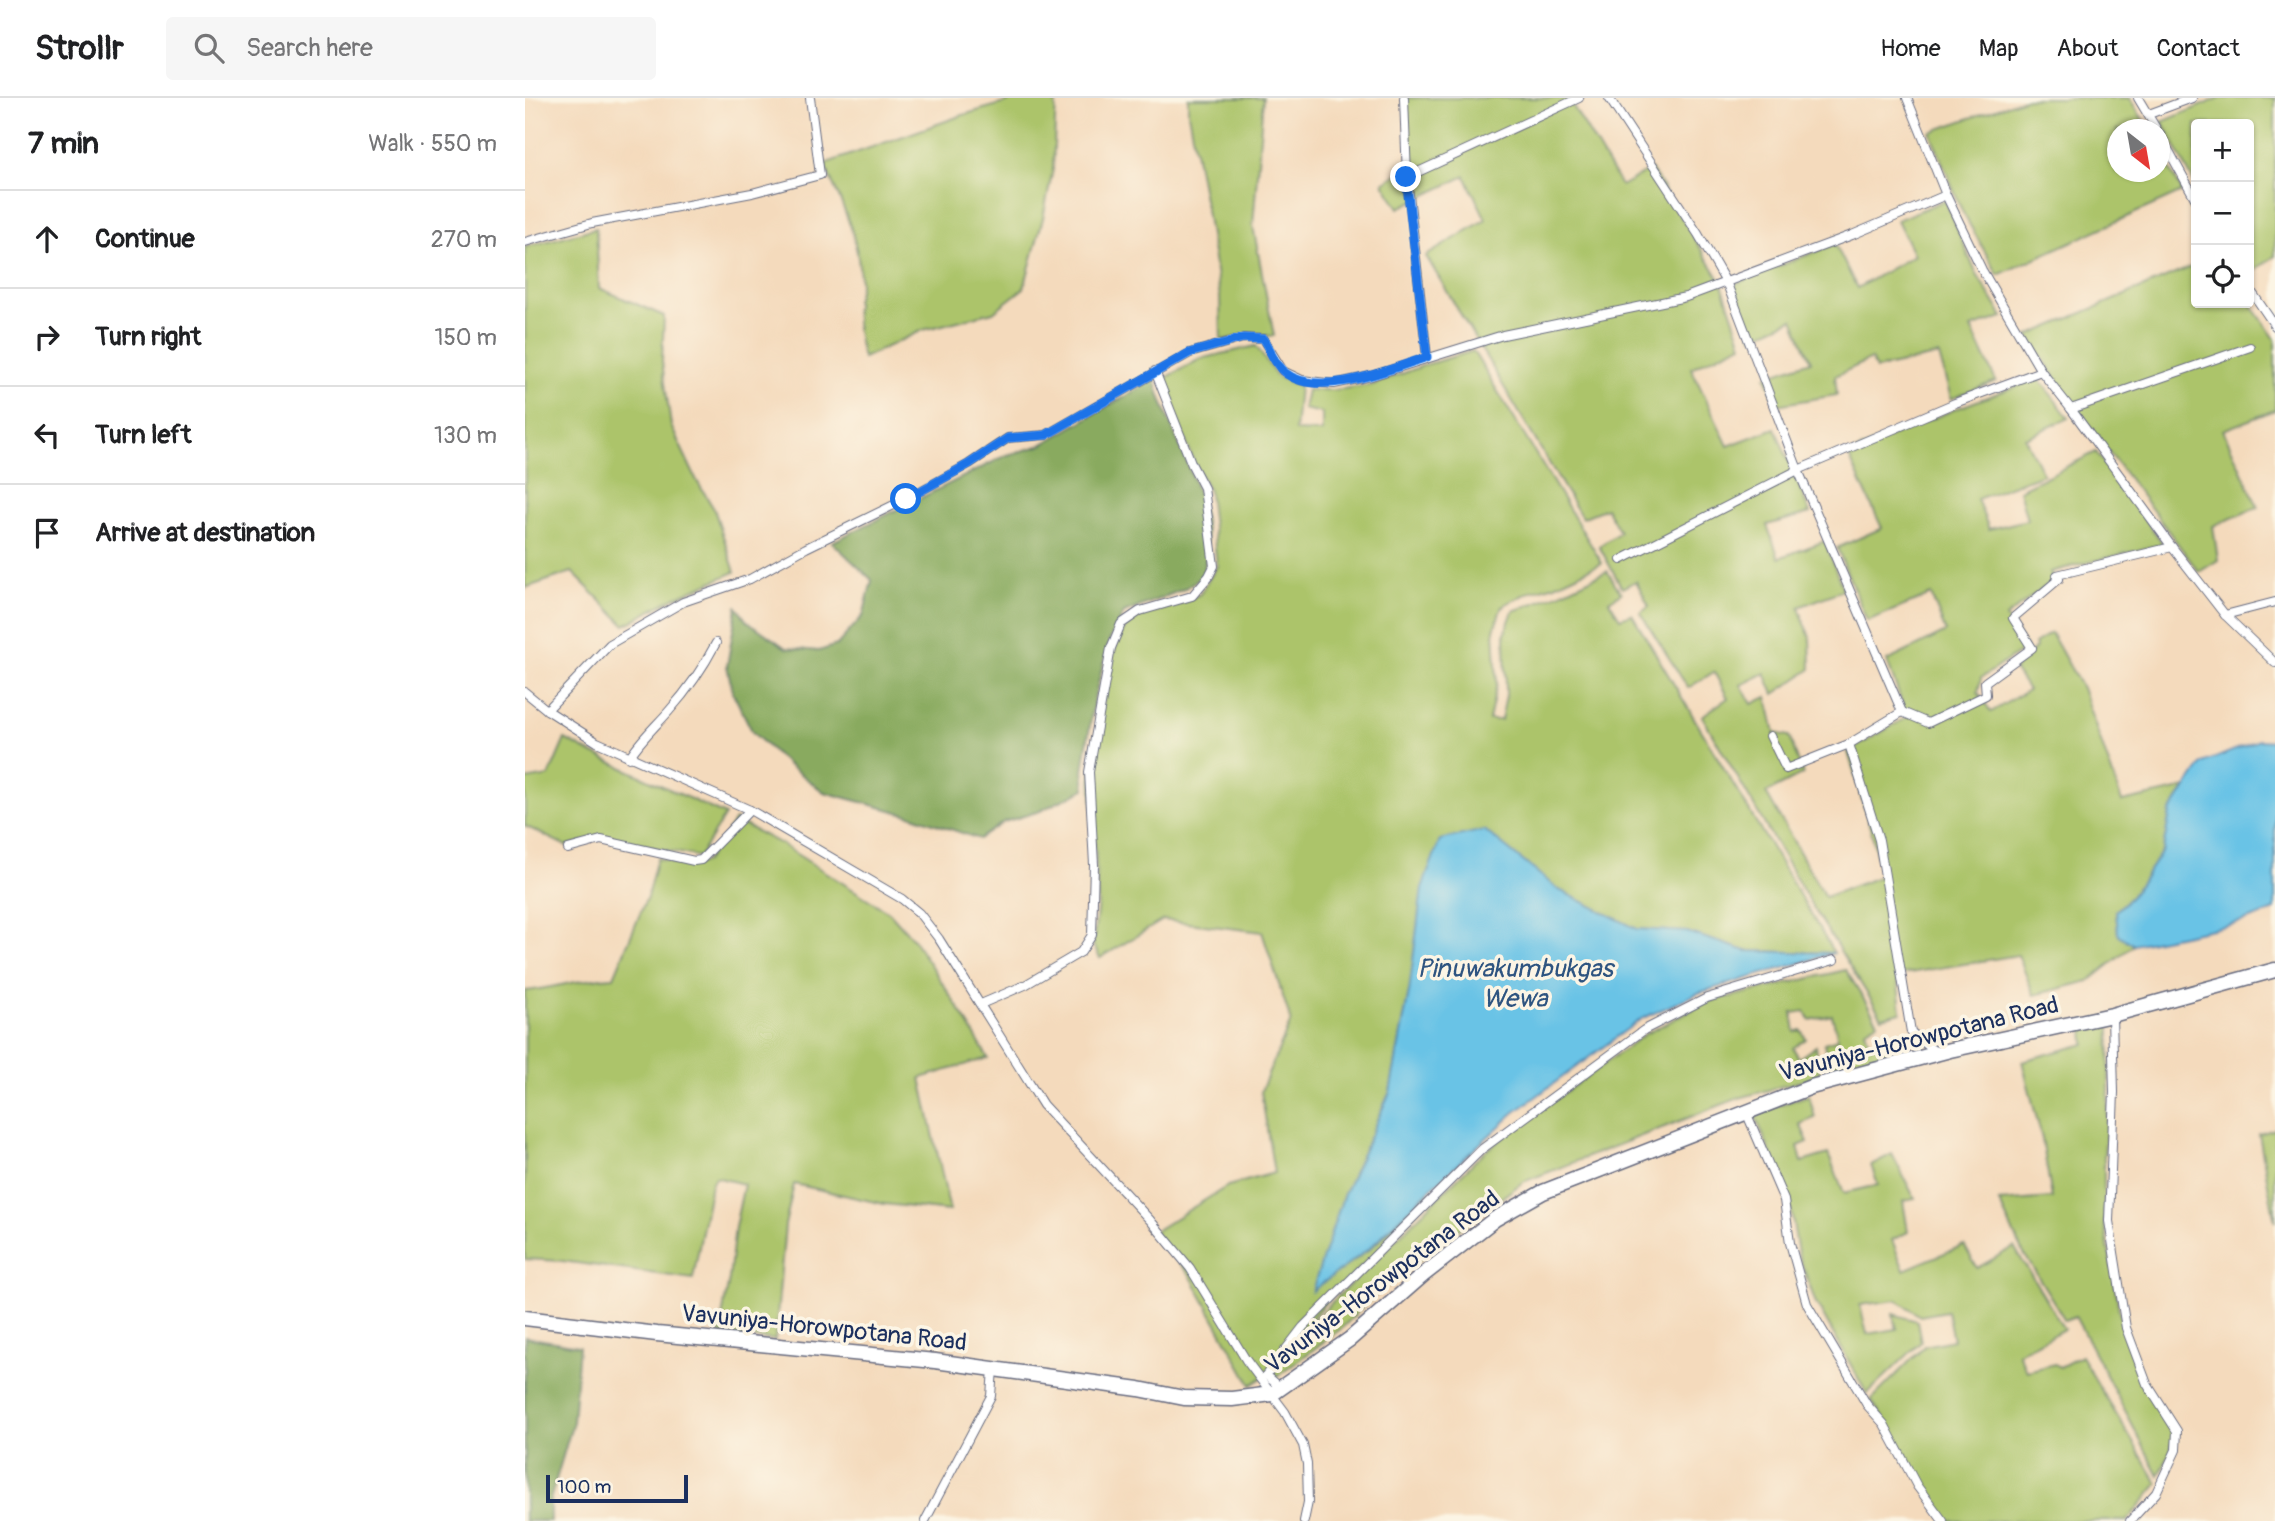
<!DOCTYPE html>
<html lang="en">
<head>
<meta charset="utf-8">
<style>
	:root { --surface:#fff; --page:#f6f6f6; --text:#202124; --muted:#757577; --line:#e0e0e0 }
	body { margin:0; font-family:Pangolin,sans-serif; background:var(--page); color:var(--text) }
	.controls { position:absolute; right:21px; top:21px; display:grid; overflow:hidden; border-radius:7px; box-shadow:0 2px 5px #0004 }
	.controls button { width:63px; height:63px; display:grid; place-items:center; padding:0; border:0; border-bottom:2px solid var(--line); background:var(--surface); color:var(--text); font:35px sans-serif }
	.compass { position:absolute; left:1582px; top:21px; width:63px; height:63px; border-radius:50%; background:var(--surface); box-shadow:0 2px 5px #0004; rotate:149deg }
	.scale { position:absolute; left:21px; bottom:18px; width:142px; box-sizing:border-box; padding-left:7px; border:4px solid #1b2f5e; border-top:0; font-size:19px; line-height:24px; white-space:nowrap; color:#1b2f5e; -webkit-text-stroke:5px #fcf5e5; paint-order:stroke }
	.stop { position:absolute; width:21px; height:21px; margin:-16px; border:5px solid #1a73e8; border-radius:50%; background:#fff }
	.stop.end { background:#1a73e8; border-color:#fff; box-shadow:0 2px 7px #0008 }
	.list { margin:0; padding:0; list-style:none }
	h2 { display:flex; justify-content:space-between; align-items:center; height:91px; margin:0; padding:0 28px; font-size:30px }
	h2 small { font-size:23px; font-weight:400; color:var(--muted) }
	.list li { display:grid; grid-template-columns:46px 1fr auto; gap:21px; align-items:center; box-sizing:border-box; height:98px; padding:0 28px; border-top:2px solid var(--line) }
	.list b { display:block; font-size:26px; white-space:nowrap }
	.list em { font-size:23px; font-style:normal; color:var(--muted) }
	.icon { flex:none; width:38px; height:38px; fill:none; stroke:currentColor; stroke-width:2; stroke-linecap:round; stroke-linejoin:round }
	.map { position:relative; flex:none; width:1750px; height:1423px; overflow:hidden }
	header { display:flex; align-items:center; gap:42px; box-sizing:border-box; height:98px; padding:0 35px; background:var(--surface); border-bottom:2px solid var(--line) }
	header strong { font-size:33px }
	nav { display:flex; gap:38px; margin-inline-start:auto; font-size:24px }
	.search { width:490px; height:63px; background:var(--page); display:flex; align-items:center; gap:18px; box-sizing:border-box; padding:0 24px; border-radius:7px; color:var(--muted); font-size:26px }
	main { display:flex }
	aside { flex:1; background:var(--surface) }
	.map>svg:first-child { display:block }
	.green { fill:#acc46a; stroke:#647a64; stroke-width:2 }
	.forest { fill:#89aa5e; stroke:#526c5e; stroke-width:2 }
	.water { fill:#69c3e6; stroke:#4279a2; stroke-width:2 }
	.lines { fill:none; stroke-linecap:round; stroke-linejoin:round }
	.street-casing { stroke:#676b7f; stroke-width:10 }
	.highway-casing { stroke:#676b7f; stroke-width:17 }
	.street { stroke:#fff; stroke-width:8 }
	.highway { stroke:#fff; stroke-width:14 }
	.route { stroke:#1a73e8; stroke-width:9 }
	.labels { text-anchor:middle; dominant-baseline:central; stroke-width:7; stroke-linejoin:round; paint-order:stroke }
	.street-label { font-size:24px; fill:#1b2f5e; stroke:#fcf5e5 }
	.water-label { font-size:26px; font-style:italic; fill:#2e5480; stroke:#fcf5e5 }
</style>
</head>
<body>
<header>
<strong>Strollr</strong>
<div class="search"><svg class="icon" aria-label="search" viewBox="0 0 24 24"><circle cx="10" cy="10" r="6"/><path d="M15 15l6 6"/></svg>Search here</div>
<nav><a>Home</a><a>Map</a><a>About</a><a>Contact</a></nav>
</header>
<main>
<aside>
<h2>7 min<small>Walk · 550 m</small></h2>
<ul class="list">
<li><svg class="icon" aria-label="ahead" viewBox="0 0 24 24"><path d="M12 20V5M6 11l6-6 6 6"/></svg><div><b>Continue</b></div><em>270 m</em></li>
<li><svg class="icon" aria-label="right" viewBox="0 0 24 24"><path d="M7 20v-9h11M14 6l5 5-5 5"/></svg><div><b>Turn right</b></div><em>150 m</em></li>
<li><svg class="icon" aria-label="left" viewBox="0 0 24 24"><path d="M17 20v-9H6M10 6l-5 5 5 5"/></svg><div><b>Turn left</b></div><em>130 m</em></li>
<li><svg class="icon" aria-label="arrive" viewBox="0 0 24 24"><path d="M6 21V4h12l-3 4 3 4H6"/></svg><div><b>Arrive at destination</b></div></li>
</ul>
</aside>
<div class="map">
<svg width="1750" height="1423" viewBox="0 0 1750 1423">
	<rect width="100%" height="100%" fill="#fcf5e5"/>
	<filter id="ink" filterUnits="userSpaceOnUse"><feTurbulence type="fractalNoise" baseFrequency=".0143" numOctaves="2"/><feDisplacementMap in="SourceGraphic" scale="14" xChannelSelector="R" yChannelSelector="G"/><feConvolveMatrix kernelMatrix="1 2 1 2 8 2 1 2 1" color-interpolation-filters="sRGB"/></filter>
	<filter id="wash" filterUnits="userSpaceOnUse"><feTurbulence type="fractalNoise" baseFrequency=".00686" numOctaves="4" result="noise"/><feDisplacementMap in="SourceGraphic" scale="28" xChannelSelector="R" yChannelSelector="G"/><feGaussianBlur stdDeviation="1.57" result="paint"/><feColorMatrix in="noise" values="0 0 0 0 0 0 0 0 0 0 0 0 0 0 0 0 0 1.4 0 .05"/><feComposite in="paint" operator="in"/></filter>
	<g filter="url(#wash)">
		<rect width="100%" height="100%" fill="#f4dabc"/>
		<g class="green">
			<path d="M483 0H531L528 71 518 120 499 190 468 214 398 232 338 260C333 242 329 224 331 206 331 199 335 192 335 185 335 141 317 105 299 66L438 17 483 4Z"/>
			<path d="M663 0H738L728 128 749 238 726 237 696 242 695 199 681 112 663 15Z"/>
			<path d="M882 0H1043L1096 88 1126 71 1196 183 1217 246 1166 270 1203 348 1250 330 1285 415 1242 427 1254 460 1300 443 1318 492 1274 509 1285 540 1286 571 1249 596 1240 575 1216 587 1227 606 1242 599 1250 635 1264 638 1278 676 1241 695 1300 799 1356 778 1348 740 1323 654 1382 619 1362 563 1421 534 1406 497 1342 523 1312 450 1357 430 1323 356 1433 310 1513 280 1544 320 1500 340 1518 376 1452 401 1464 431 1502 422 1494 392 1571 354 1638 446 1525 474 1529 482 1481 519 1501 550 1456 580 1453 594 1466 614 1503 592 1489 571 1511 550 1509 546 1526 535 1557 590 1597 704 1661 690 1645 714 1638 752 1606 799 1591 813 1593 836 1609 847 1564 883 1509 897 1493 857 1372 877 1376 914 1357 919 1287 808 1177 618 1203 600 1189 574 1163 590 1115 514 1124 508 1111 483 1097 490 1074 448 1095 434 1081 410 1057 420 901 158 961 121 940 78 874 110 858 85 885 68Z"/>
			<path d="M1502 0H1604L1624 31 1592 32V74H1634L1635 51 1657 94 1473 177 1437 113 1405 34Z"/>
			<path d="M1694 0H1750V158L1724 176V26H1671V88L1637 24Z"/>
			<path d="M1420 102 1451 175 1478 219 1446 230 1471 283 1426 301 1414 257 1351 271 1346 261 1310 278 1312 297 1252 307 1241 278 1286 263 1268 221 1228 239 1209 186 1310 146 1332 190 1389 157 1372 122Z"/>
			<path d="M71 130 74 190 139 218 137 264 146 328 172 383 189 411 210 474 147 501 100 527 47 474 0 490V149Z"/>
			<path d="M1671 167V205H1724V203L1750 241V312L1698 332 1733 409 1688 428 1693 462 1674 474 1553 313 1503 238Z"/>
			<path d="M731 248 752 279 774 288 770 333 797 334V315L778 311 782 292H809L847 287 903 266 948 253 1077 465 1030 487 1002 495 977 508 969 532 972 585 964 622H976L981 598 980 535 988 513 1036 495 1082 473 1096 495 1084 503 1095 520 1107 516 1309 855 1221 853 1162 834 1112 831 1034 792 959 732 884 894 865 994 819 1096 788 1192 845 1151 905 1095 901 1104 796 1209 738 1279 726 1287 665 1177 628 1134 703 1088 749 1075 736 993 766 923 737 834 638 822 575 860 568 847 573 804 566 675 577 610 590 549 600 529 613 517 657 505 675 496 692 468 684 393 670 367 637 282 675 261Z"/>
			<path d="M40 641 64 654 200 717 174 759 77 739 41 748 0 728V682L24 678Z"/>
			<path d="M210 722 254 745 365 815 389 842 438 917 463 960 396 980 425 1113 359 1106 269 1086 260 1127 250 1242 194 1236 204 1181 210 1129 219 1086 190 1079 186 1086 168 1181 37 1163 0 1161V893C30 890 58 880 89 879L122 799 132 760 162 768 180 764Z"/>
			<path d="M1321 872 1353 924 1340 932 1345 948 1366 941 1378 961 1306 976 1299 945 1313 941 1307 917 1285 922 1280 913 1267 915 1270 934 1276 932 1281 941 1268 950 1274 960 1291 948 1295 978 1214 1000 998 1084 909 1150 844 1203 817 1230 749 1281 744 1277 780 1231 959 1054 1120 936 1182 904Z"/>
			<path d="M1585 921 1584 993 1579 1059V1124L1597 1230 1618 1288 1649 1336 1645 1355 1634 1378 1550 1218 1540 1222 1496 1151 1474 1104 1527 1100 1517 1041 1497 963 1560 946 1559 925Z"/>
			<path d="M1284 997 1290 1020 1275 1026 1283 1044 1273 1048 1277 1064 1303 1056 1319 1095 1353 1087 1346 1067 1367 1056 1390 1101 1378 1103 1383 1134 1367 1142 1379 1172 1439 1147 1452 1170 1489 1149 1539 1231 1493 1255 1502 1273 1530 1266 1535 1269 1556 1258 1633 1386 1602 1423H1423C1395 1384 1374 1341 1346 1302L1400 1248 1428 1242 1422 1213 1395 1218 1372 1202 1335 1207 1342 1236 1372 1231 1368 1216 1392 1223 1396 1244 1342 1296 1290 1203 1273 1155 1264 1100 1229 1015Z"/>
			<path d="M1750 1031V1124L1734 1036Z"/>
		</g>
		<g class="forest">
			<path d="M630 281C646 346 698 410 677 479L659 491 599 515 585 541 569 601 558 673 560 691 515 713 479 724 454 741 388 718 299 694 262 666 228 635 208 595 202 568 212 509 221 522 261 550 294 553 312 547 338 518 347 482 307 444 482 357 514 348Z"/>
			<path d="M0 1239 54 1248 48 1324 25 1402V1423H0Z"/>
		</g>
		<g class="water">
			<path d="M1734 642 1750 643V812C1704 831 1657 836 1609 847L1593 836 1591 813 1606 799 1638 752 1645 714 1678 665Z"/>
			<path d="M959 732 1034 792 1112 831 1162 834 1221 853 1309 855 1173 895 1116 921 989 1015 903 1093 845 1150 787 1193 819 1096 865 994 884 894 897 790 915 742Z"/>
		</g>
	</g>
	<g filter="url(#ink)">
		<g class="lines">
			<defs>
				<g id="street">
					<path d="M879 0 882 79 902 259"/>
					<path d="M1084 0 1173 136 1202 186 1273 372 1377 614 1324 646 1354 742 1386 934 1413 956"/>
					<path d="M1382 0 1421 97 1457 172 1516 273 1546 311 1647 449 1700 517 1750 565"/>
					<path d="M1613 0 1632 32"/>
					<path d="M1624 16 1667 0"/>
					<path d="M1634 35 1671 102"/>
					<path d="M882 79 1054 0"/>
					<path d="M0 144 67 125 227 95 295 77 285 0"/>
					<path d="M1724 190 1750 228"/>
					<path d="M1546 311 1725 249"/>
					<path d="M1096 462 1273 372 1430 305 1516 273"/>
					<path d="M1700 517 1750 504"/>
					<path d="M0 594 22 612 72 644 225 712 377 801 394 815 414 841 518 1007 625 1122 665 1170 721 1262 760 1314 778 1347 782 1366 783 1404 779 1423"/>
					<path d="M22 612 85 546 158 504 225 481 281 450 381 401 444 366 483 340 521 337 665 255 718 240 738 241 758 273 777 282 809 286 846 278 978 237 1161 199 1327 137 1421 97"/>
					<path d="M1377 614 1403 625 1461 597 1460 584 1507 550 1488 520 1534 481 1532 477 1647 449"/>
					<path d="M1245 638 1261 671 1324 646"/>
					<path d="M104 660C115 642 130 629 144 613 163 592 178 570 191 545"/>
					<path d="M43 751 76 742 169 763 176 762 225 712"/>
					<path d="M456 906 500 887 556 854 567 837 569 767 564 674 586 550 596 526 615 513 667 498 684 478 689 468 679 390 667 367 630 273"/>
					<path d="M1587 917 1589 994 1584 1123 1601 1230 1622 1286 1652 1333 1651 1352 1631 1395 1605 1423"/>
					<path d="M1221 1014 1259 1102 1265 1145 1282 1206 1342 1307 1359 1326 1392 1388 1418 1423"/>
					<path d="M757 1291 741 1277 778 1229 957 1051 1119 932 1182 900 1309 862"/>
					<path d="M400 1423 466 1298 468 1271"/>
				</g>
				<path id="highway" d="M0 1220 132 1236 410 1263 614 1291 659 1300 707 1301 747 1296 825 1241 898 1177 970 1121 1018 1094 1286 989 1425 952 1587 917 1750 872"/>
			</defs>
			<use href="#street" class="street-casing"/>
			<use href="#highway" class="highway-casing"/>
			<use href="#street" class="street"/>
			<use href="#highway" class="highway"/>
		</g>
	</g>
	<g class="lines" filter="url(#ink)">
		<path class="route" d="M381 401 444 366 483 340 521 337 664 255 718 240 738 241C744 250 750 267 759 274 793 302 866 271 902 259L881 79"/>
	</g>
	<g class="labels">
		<g class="street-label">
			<text transform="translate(1394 941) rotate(-14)">Vavuniya-Horowpotana Road</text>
			<text transform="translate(857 1184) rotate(-37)">Vavuniya-Horowpotana Road</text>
			<text transform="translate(299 1230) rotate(6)">Vavuniya-Horowpotana Road</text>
		</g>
		<g class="water-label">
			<text x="990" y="871">Pinuwakumbukgas<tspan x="990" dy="30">Wewa</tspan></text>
		</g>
	</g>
</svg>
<div class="controls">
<button>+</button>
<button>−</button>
<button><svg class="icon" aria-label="locate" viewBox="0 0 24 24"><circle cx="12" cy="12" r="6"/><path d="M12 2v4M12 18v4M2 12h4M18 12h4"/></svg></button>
</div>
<svg class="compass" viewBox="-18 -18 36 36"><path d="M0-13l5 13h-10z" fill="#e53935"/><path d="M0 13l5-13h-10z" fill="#757577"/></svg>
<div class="scale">100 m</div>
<div class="stop" style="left:381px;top:401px"></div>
<div class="stop end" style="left:881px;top:79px"></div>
</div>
</main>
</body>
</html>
